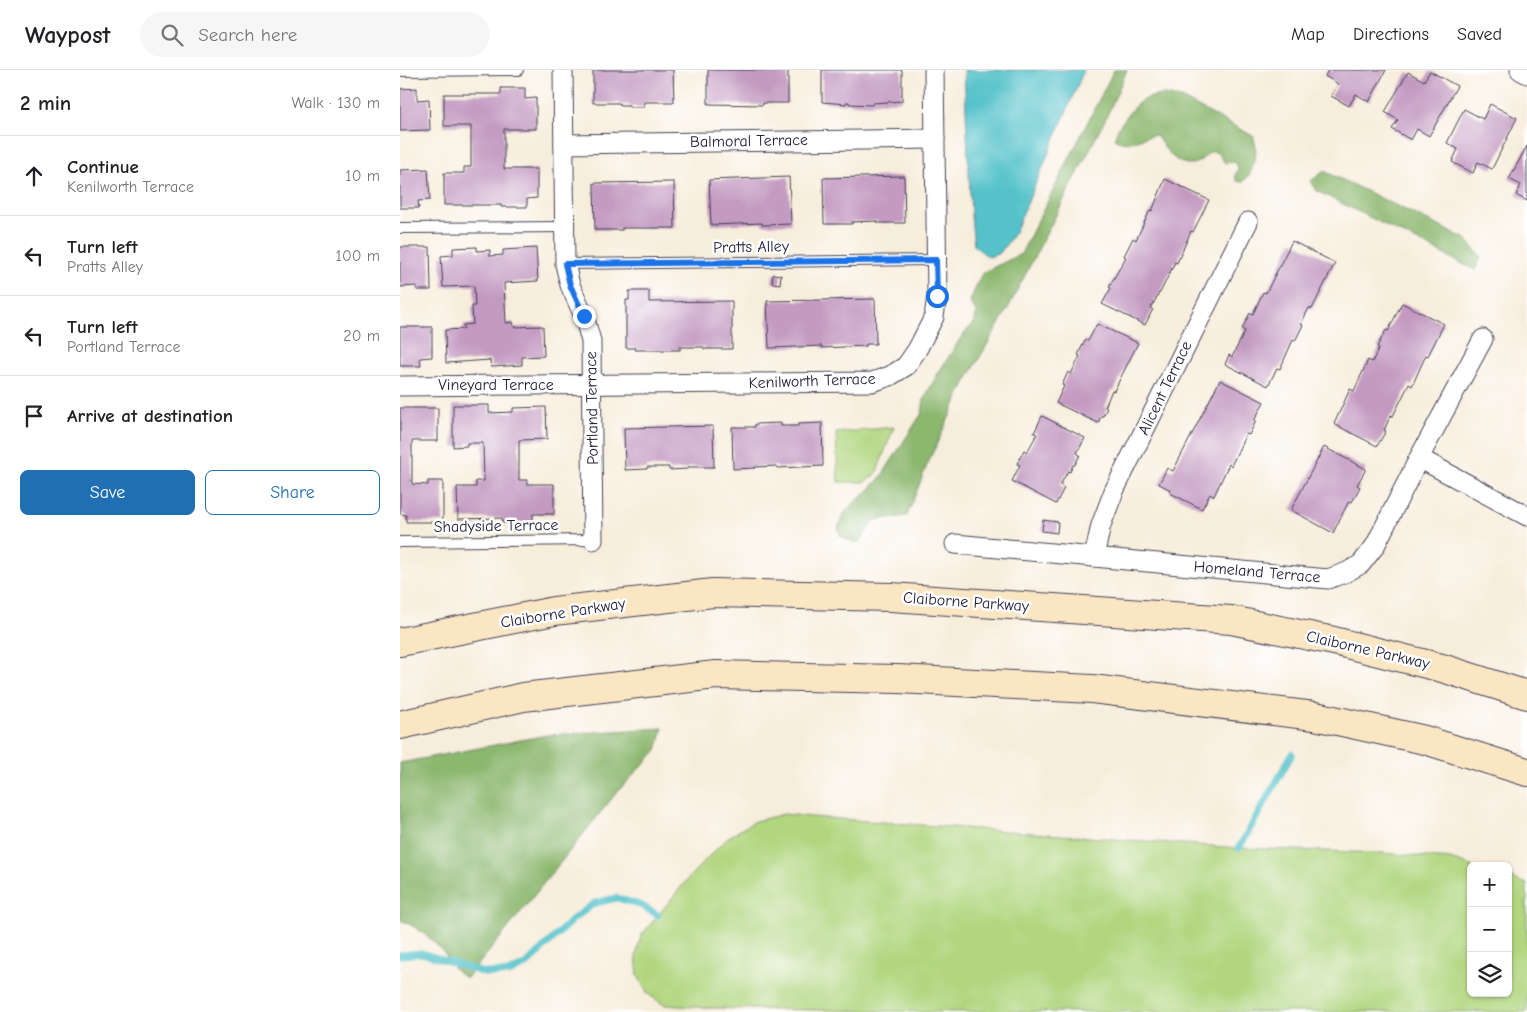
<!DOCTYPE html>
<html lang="en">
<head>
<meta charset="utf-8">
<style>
	:root { --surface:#fff; --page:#f6f6f6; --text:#202124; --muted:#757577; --line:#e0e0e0; --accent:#1f6fb2 }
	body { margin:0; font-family:"Comic Neue",sans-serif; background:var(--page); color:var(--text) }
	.controls { position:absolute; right:15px; bottom:15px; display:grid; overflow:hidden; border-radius:8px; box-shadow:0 1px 4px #0004 }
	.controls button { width:45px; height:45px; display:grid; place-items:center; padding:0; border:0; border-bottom:1px solid var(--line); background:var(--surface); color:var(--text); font:25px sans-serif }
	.stop { position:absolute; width:15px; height:15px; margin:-11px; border:4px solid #1a73e8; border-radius:50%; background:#fff }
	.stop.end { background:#1a73e8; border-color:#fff; box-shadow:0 1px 5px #0008 }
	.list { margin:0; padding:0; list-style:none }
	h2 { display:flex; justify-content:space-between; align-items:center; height:65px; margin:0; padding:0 20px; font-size:21px }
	h2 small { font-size:16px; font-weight:400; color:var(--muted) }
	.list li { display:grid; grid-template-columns:32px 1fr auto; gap:15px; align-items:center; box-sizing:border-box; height:80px; padding:0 20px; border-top:1px solid var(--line) }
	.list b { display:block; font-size:19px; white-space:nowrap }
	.list p { margin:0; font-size:16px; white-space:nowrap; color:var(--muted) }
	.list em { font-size:16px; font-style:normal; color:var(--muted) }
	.actions { display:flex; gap:10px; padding:15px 20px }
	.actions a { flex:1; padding:11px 0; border:1px solid var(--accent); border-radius:8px; text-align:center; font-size:18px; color:var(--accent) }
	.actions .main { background:var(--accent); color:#fff }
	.icon { flex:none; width:28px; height:28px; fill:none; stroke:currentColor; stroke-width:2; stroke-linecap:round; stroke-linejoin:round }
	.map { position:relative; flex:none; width:1127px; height:942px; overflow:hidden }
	header { display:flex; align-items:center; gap:30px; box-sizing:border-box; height:70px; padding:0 25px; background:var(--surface); border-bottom:1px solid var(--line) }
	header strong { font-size:24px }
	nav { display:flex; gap:28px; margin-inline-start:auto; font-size:18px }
	.search { width:350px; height:45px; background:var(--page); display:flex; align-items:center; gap:12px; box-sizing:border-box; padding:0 18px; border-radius:28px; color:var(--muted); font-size:19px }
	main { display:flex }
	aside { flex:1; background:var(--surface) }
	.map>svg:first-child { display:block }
	.green { fill:#b1d67f; stroke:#6a7c5d }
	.forest { fill:#8cb76e; stroke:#576c54 }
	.water { fill:#54c2ca; stroke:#3b7282 }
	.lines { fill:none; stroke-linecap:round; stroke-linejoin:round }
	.stream { stroke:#54c2ca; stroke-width:7 }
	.building { fill:#c39ac1 }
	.lane-casing { stroke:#424053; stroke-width:12 }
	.street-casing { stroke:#424053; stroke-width:21 }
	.secondary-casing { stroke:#424053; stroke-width:30 }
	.lane { stroke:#fff; stroke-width:10 }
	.street { stroke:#fff; stroke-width:19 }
	.secondary { stroke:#fbe6c4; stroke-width:28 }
	.route { stroke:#1a73e8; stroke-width:6 }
	.labels { text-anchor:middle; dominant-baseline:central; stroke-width:5; stroke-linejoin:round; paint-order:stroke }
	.street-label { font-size:16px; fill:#22223b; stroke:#fff }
</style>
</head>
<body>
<header>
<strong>Waypost</strong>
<div class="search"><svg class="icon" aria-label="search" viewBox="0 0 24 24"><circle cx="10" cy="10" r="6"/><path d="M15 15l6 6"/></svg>Search here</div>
<nav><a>Map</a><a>Directions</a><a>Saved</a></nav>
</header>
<main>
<aside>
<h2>2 min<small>Walk · 130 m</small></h2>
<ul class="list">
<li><svg class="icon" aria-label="ahead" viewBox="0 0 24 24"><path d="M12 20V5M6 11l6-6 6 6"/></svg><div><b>Continue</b><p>Kenilworth Terrace</p></div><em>10 m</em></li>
<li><svg class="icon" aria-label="left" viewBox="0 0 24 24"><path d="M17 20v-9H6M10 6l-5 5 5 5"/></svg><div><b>Turn left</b><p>Pratts Alley</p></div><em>100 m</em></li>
<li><svg class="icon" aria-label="left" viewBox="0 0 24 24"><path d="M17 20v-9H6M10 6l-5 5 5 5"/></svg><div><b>Turn left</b><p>Portland Terrace</p></div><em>20 m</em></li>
<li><svg class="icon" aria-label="arrive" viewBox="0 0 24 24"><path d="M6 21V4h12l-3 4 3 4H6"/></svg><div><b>Arrive at destination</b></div></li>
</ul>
<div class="actions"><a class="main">Save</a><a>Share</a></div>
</aside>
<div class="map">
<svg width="1127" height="942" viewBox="0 0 1127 942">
	<rect width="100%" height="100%" fill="#fff"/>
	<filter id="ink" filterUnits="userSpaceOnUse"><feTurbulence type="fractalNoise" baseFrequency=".02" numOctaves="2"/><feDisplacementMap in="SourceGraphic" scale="10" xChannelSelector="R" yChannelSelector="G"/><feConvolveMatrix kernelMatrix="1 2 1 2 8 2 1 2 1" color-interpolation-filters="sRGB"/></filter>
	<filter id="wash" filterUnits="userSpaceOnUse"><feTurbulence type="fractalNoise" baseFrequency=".0096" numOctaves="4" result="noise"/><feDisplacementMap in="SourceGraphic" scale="20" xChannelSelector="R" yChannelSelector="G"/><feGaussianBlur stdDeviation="1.12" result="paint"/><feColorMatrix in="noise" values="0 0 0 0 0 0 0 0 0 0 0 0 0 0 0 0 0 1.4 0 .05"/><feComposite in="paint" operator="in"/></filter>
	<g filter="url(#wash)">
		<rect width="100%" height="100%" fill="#f7eddb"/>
		<g class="green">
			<path d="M494 357 476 404 465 412H438L436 363Z"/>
			<path d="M384 744 412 747 839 778 981 783 1050 789 1072 796H1071V923H1108V807L1127 814V942H523L309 938 264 935 248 924 238 906 236 886 241 866 291 805 327 768 355 751Z"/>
		</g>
		<g class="forest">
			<path d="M714 0H727L706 48 607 240 564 315 527 395 507 446 474 450 460 472H454L443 468 440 465 438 459 442 447 448 438 466 423 481 407 522 343 524 329 537 305 560 269 575 251 576 242 571 234 570 231 581 205 588 200 621 184Z"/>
			<path d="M764 25 781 28 853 66C859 80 855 103 842 112L837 111 835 106 838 99 837 95 834 92 825 93C809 67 808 93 791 94 774 95 764 77 756 65 742 65 727 80 715 68 716 61 719 56 724 50 736 33 742 27 764 25Z"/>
			<path d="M924 101 1066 169 1081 187 1075 200 917 121 911 111Z"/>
			<path d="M263 658 257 680 217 722 96 873 67 908C52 902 53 894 44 883 32 869 17 856 0 850V693L147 665Z"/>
		</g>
		<path class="water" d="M564 0H684L615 162 600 183 589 187 574 176 571 146Z"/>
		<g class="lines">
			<g class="stream">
				<path d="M839 778 892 684"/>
				<path d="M0 885 22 883 84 903H109L127 894 173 849 195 833 217 828 240 835 258 845"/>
			</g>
		</g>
		<g id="blocks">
			<g class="building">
				<path d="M193 0H273L274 32H244V37H229V35H220L219 33H193Z"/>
				<path d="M308 0H388V33H363V35L308 34Z"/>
				<path d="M422 0H502V31L473 33 472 35 449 34V32H446V34L422 32Z"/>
				<path d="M928 0H986L969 32 956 24 949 36 931 26 938 14 925 6Z"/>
				<path d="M1030 1 1057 16 1029 66 1017 59 1011 70 992 59 998 50 985 42 1008 2 1024 11Z"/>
				<path d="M17 18V30L29 29 30 60 0 61V19Z"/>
				<path d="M101 18H125V29L136 28V59H104V99H137V128L127 129V137H101V135H44V103H64V97H71V56H44V24H101Z"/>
				<path d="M1090 34 1117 48 1092 99 1078 92 1073 103 1052 92 1058 79 1047 73 1064 39 1083 49Z"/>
				<path d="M1127 76V131L1116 125 1121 115 1109 109Z"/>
				<path d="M28 99 30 130 18 131 19 138H0V100Z"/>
				<path d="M504 106 505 153H478L477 151 452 152V154H424L423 108Z"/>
				<path d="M389 107 391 154 362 155V153L311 155 309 110Z"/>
				<path d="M765 109 809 130 793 162 791 161 777 193 775 192 760 223H759L751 238 753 239 745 255 702 234 711 218 709 217 726 187 724 186 733 168 736 170 750 140 752 141Z"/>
				<path d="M274 112 275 158H222V160H195L194 113Z"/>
				<path d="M892 171 935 193 912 239 909 238 901 254 903 255 895 271 893 270 880 299 877 298 868 316 825 294 829 285 832 287 845 261 842 259 850 243 853 244 863 222 866 223Z"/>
				<path d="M0 177H30L31 220H17V216L0 217Z"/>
				<path d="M77 177V181L90 180V186L103 185V180L136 178 138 211 104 213 106 253 113 252 114 257 143 256 144 286 122 287V295L91 297 90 290 46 293 45 260 64 259 63 255 73 254 72 236H75L74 216 43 217 41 186 53 185V178Z"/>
				<path d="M373 204 381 205 380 214 372 213Z"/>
				<path d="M229 221H249V232L332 231V279H304V277H280V280H235V278H226V230H229Z"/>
				<path d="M475 229 476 274H466V276L422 278V276L369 278 367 231Z"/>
				<path d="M1002 233 1044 254 1028 286 1026 285 1012 316 1009 314 993 346 991 345 984 360 986 361 977 376 934 354 950 319 954 321 968 290 972 292 979 278 977 277 986 260 988 261Z"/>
				<path d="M697 254 738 273 714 321 712 320 705 337 707 338 703 346H701L698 353 656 333 664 316 662 315 668 302 671 304 680 286 678 285 685 270 688 271Z"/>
				<path d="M0 257H32V287L20 288 21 296H0Z"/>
				<path d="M820 310 864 332 854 351H856L849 365 846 364 831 396 829 394 814 426 810 424 802 439 770 423 771 420 759 414 767 398 773 401Z"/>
				<path d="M53 335H89V343L113 342V338L146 337 147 369 119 370V410H127V414H154V444H133V453H103L102 448 58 449 57 417H76V411H84L83 373H67V376L53 377Z"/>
				<path d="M0 338H38V371H12V414L28 415V411H43V452H6V445L0 444Z"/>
				<path d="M642 346 685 368 677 383 680 385 675 395H673L670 402 668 401 660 415 664 418 656 434 612 411 620 395 617 394 624 380 627 382 637 364 634 363Z"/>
				<path d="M381 353V356H398V354L422 353 423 396 377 398V396L355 397V398L333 399 332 357H355V354Z"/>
				<path d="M313 356 314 397H288V399L269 400V397H247V399L225 400 224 358Z"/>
				<path d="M924 377 966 399 957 415 960 417 952 432 949 431 933 463 891 440Z"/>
				<path d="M643 450 658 452 657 463 642 461Z"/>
			</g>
		</g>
	</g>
	<g filter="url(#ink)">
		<use href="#blocks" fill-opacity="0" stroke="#424053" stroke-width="1"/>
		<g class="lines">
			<defs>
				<g id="lane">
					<path d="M0 1 118 0"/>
					<path d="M0 158 164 157"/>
					<path d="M165 194 536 190"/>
					<path d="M0 472 193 470"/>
				</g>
				<g id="street">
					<path d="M163 0 165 194 170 215 184 246 191 271 193 470"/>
					<path d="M1120 0 1127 4"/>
					<path d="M164 74 535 69"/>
					<path d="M0 316 472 312 490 306 506 296 517 280 534 247 537 226 534 0"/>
					<path d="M1019 388 1127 446"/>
					<path d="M555 474 928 509 947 502 961 494 975 476 1019 388 1083 269"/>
					<path d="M694 487 701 455 714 421 848 152"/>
				</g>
				<g id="secondary">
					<path d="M0 572 154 541 313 523 491 527 831 550 934 571 1042 598 1127 625"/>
					<path d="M0 655 123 627 316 605 498 609 692 619 915 646 1025 670 1127 702"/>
				</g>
			</defs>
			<use href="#lane" class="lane-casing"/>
			<use href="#street" class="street-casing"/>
			<use href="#secondary" class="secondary-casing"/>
			<use href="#lane" class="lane"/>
			<use href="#street" class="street"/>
			<use href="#secondary" class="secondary"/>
		</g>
	</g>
	<g class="lines" filter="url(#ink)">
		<path class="route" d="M184 246 170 215 165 194 536 190 537 226"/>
	</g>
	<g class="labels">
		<g class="street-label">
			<text transform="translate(349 71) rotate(-1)">Balmoral Terrace</text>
			<text transform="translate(351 177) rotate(-1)">Pratts Alley</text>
			<text transform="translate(412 311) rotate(-2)">Kenilworth Terrace</text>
			<text x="96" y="315">Vineyard Terrace</text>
			<text transform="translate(765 318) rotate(-64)">Alicent Terrace</text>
			<text transform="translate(192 338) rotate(-91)">Portland Terrace</text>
			<text transform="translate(96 456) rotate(-1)">Shadyside Terrace</text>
			<text transform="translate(857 502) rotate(5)">Homeland Terrace</text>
			<text transform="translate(566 532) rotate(4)">Claiborne Parkway</text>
			<text transform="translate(163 543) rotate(-9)">Claiborne Parkway</text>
			<text transform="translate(968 580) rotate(13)">Claiborne Parkway</text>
		</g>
	</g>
</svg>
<div class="controls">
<button>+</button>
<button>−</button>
<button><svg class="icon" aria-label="layers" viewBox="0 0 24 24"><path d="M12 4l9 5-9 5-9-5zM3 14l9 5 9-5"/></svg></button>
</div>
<div class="stop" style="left:537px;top:226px"></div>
<div class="stop end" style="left:184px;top:246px"></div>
</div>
</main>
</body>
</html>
